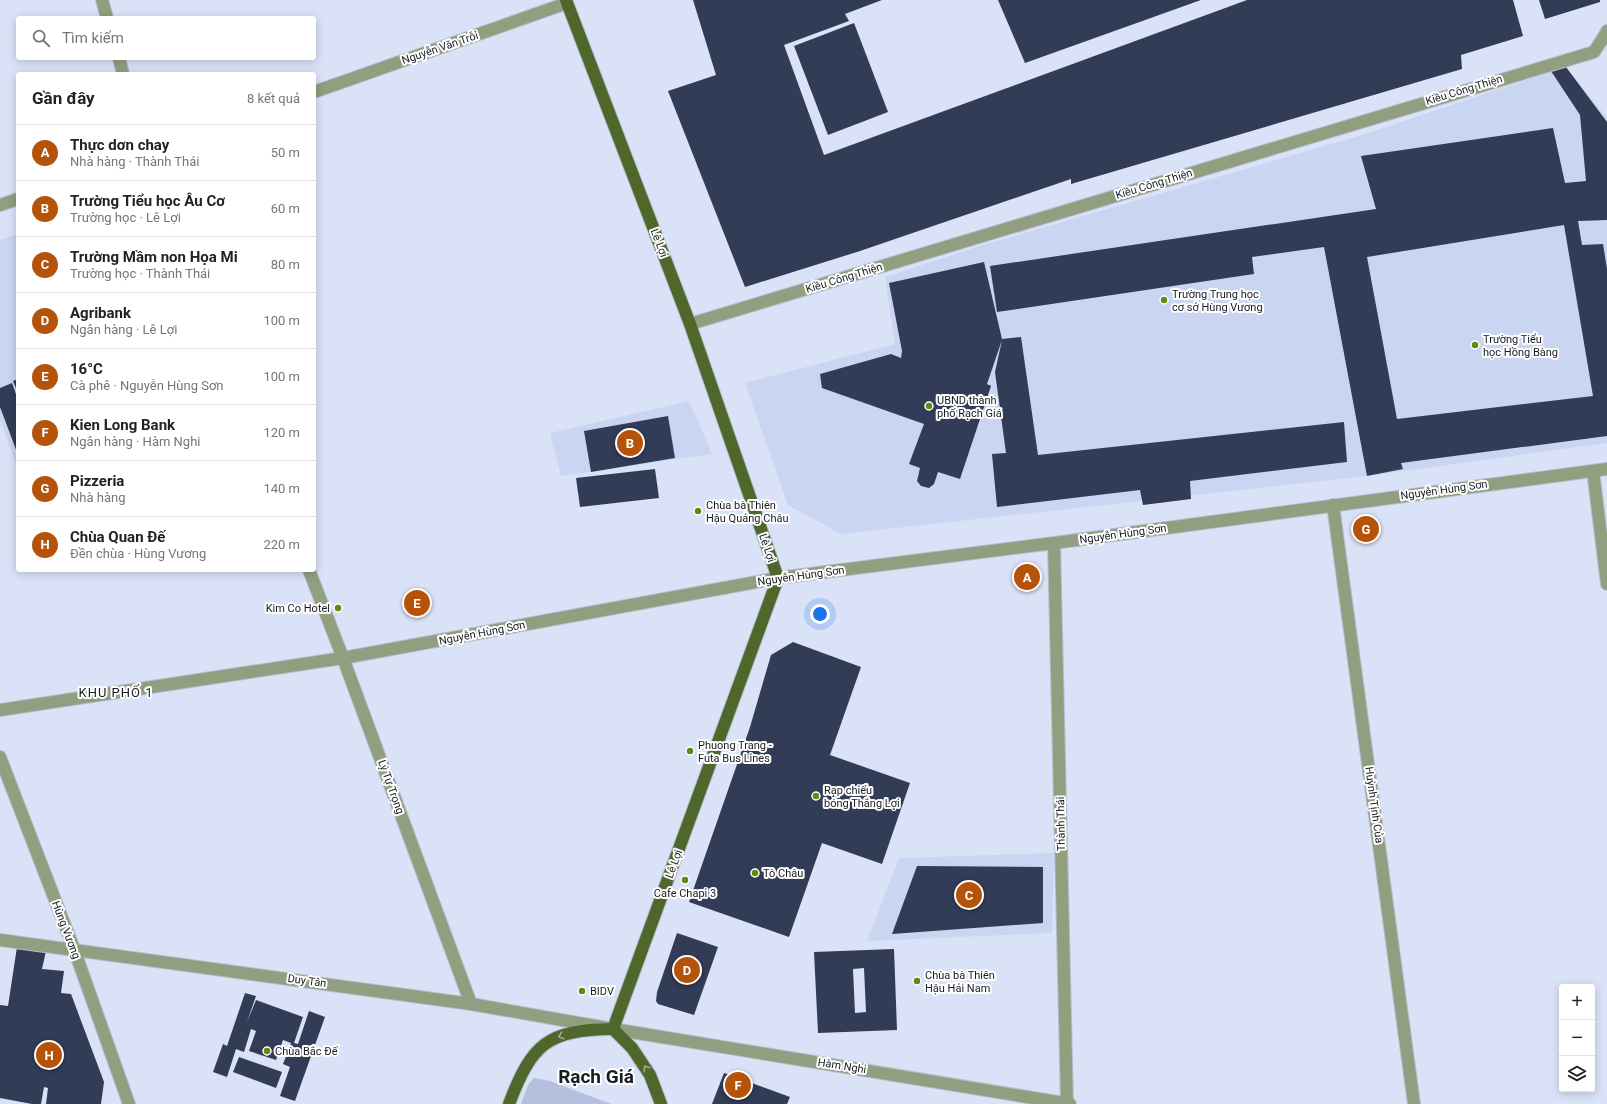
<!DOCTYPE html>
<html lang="vi">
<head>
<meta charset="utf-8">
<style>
	:root { --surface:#fff; --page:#f6f6f6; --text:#222; --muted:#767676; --line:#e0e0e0; --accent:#b45309 }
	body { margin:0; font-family:Roboto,sans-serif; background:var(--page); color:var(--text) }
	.controls { position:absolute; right:12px; bottom:12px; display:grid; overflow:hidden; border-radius:4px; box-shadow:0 2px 10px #0003 }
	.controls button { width:36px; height:36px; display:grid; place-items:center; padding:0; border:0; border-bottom:1px solid var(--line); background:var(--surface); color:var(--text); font:20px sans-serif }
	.you { position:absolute; left:820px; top:614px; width:14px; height:14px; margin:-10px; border:3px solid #fff; border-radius:50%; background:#1a73e8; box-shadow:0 0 0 6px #1a73e833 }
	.badge { display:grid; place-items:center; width:26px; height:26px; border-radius:50%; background:var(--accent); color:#fff; font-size:13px; font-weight:700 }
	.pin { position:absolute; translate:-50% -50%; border:2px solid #fff; box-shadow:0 1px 4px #0006 }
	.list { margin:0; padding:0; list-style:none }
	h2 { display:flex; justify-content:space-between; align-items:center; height:52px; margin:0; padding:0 16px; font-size:17px }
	h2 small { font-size:13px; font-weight:400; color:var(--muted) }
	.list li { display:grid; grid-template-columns:26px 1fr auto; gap:12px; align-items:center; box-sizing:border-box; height:56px; padding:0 16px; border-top:1px solid var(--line) }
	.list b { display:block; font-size:15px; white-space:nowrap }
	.list p { margin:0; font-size:13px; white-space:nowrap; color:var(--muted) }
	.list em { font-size:13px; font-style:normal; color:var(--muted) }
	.icon { flex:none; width:22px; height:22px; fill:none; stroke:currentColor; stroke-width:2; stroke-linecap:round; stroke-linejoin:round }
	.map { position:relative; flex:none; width:1607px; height:1104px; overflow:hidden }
	.search { position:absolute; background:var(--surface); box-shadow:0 2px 10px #0003; left:16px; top:16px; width:300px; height:44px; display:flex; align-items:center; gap:10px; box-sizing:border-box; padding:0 14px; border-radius:4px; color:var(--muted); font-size:15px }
	.panel { position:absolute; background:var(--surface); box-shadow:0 2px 10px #0003; left:16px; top:72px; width:300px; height:500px; border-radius:4px }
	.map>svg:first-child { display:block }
	.built { fill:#cad5f1 }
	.green { fill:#b4c0de }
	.building { fill:#333c56; fill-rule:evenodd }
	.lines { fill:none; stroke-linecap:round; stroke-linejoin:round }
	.minor-casing { stroke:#b7bed1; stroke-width:14 }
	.major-casing { stroke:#b7bed1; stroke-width:14 }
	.minor { stroke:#919f80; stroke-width:12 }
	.major { stroke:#4f672b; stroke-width:12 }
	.oneway { stroke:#9eab8a }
	.poi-dot { fill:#628911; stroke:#fff; stroke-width:1.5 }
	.labels { text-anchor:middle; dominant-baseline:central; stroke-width:4; stroke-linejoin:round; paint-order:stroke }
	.street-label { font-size:11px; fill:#181b22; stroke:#fff }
	.poi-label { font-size:11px; fill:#181b22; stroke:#fff; text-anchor:start }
	.quarter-label { font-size:13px; letter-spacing:1px; fill:#181b22; stroke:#fff }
	.town-label { font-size:19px; font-weight:bold; fill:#181b22; stroke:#fff }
</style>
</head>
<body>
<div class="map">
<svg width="1607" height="1104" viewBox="0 0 1607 1104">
	<rect width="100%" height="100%" fill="#dae2f7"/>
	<g class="built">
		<path d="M1566 67 1607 118V443L1367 476 841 534 788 505 745 383 895 344 885 277 980 246 1359 136Z"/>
		<path d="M18 234V471L0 419V240Z"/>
		<path d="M689 401 712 454 561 476 550 433Z"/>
		<path d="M1054 853 1052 933 867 941 899 858Z"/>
	</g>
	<path class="green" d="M534 1078 550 1081 611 1104H521L528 1085Z"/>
	<g class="building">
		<path d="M693 0H882L845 14 849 21 784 45 824 155 1247 0H1513L1523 36 1461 55 1462 69 1071 184V179L860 251 745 287 668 91 716 75Z"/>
		<path d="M998 0H1201L1025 63Z"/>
		<path d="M1539 0H1600V2L1545 19Z"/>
		<path d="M854 23 888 112 828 135 794 46Z"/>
		<path d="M1566 67 1607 122V220L1578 221 1582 245 1603 244 1607 269V436L1401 463 1403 469 1367 476 1324 247 1252 257 1254 274 997 312 990 266 1376 209 1361 156 1553 128 1565 183 1586 181 1580 115 1551 71ZM1564 225 1593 396 1397 419 1367 257Z"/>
		<path d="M984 262 1002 339 1021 337 1038 455 1344 422 1347 462 1190 481 1191 499 1143 505 1140 490 997 507 992 454 1006 453 995 372 1002 340 987 384 991 386 960 479 938 472 934 484 929 488 921 486 917 481 920 468 909 464 924 424 822 388 820 374 891 354 901 358 902 351 889 283Z"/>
		<path d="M18 379V393L13 381Z"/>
		<path d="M12 383 18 400V455L0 407V388Z"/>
		<path d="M668 416 675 458 591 472 584 431Z"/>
		<path d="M655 469 659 498 580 507 576 478Z"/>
		<path d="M793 642 861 667 830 755 910 783 882 864 822 843 789 937 689 902 750 727 771 655Z"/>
		<path d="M917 866 1043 867V923L892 934Z"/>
		<path d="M677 933 718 947 694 1015 658 1004 656 1001 657 992Z"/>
		<path d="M17 947 46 951 42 969 64 971 61 993 71 994 104 1082 101 1104H46L48 1088 44 1087 41 1104H32L0 1098V1005L8 1006Z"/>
		<path d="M894 949 897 1030 818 1033 814 952ZM864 968 866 1012 855 1013 853 969Z"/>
		<path d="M245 993 256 996 247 1022 256 1000 303 1017 294 1043 298 1044 309 1011 325 1017 295 1101 280 1096 290 1067 283 1064 291 1043 283 1040 276 1060 249 1051 256 1031 251 1029 244 1052 236 1049 227 1077 213 1072 223 1044 227 1046Z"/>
		<path d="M239 1057 282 1072 276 1088 233 1072Z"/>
		<path d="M724 1073 790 1097 787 1104H712Z"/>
	</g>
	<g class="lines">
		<defs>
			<g id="minor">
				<path d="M102 0 107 18"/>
				<path d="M119 58 123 74"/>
				<path d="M314 92 567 3"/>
				<path d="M0 205 18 199"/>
				<path d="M690 324 1594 52 1605 35 1607 31"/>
				<path d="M1593 471 1607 584"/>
				<path d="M1333 505 1414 1104"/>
				<path d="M1054 543 1067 1104"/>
				<path d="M309 570 343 658 471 1004"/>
				<path d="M0 710 343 658 778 578 1054 543 1607 469"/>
				<path d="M0 757 74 949 129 1104"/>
				<path d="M0 940 471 1004 613 1029 1070 1104"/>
			</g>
			<g id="major">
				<path d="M566 0 690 324 778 578 613 1029"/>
				<path d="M613 1029 632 1048 650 1075 661 1104"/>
				<path d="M509 1104C532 1043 548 1030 613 1029"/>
			</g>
		</defs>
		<use href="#minor" class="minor-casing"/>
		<use href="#major" class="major-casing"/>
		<use href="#minor" class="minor"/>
		<use href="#major" class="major"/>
	</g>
	<defs><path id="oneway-chevron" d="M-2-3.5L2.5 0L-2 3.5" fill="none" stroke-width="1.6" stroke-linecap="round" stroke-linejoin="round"/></defs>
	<g class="oneway">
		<use href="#oneway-chevron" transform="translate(561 1036) rotate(161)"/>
		<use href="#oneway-chevron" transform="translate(646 1068) rotate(-124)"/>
	</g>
	<g class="poi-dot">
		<circle cx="1164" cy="300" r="4"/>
		<circle cx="1475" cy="345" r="4"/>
		<circle cx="929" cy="406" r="4"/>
		<circle cx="698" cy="511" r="4"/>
		<circle cx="338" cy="608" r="4"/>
		<circle cx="690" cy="751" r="4"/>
		<circle cx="816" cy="796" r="4"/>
		<circle cx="755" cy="873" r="4"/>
		<circle cx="685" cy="880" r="4"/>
		<circle cx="917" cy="981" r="4"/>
		<circle cx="582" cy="991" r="4"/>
		<circle cx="267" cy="1051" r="4"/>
	</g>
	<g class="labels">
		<g class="street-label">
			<text transform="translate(440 48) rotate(-19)">Nguyễn Văn Trỗi</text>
			<text transform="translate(1464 90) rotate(-17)">Kiều Công Thiện</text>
			<text transform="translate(1154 184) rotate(-17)">Kiều Công Thiện</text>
			<text transform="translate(659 243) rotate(69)">Lê Lợi</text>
			<text transform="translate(844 278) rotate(-17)">Kiều Công Thiện</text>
			<text transform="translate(1444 490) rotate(-8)">Nguyễn Hùng Sơn</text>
			<text transform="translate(1123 534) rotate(-8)">Nguyễn Hùng Sơn</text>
			<text transform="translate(767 548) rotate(71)">Lê Lợi</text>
			<text transform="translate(801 576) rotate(-8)">Nguyễn Hùng Sơn</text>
			<text transform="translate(482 633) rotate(-11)">Nguyễn Hùng Sơn</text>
			<text transform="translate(391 787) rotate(70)">Lý Tự Trọng</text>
			<text transform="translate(1374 805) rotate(82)">Huỳnh Tịnh Của</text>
			<text transform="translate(1061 824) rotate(-91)">Thành Thái</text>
			<text transform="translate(674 864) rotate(-70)">Lê Lợi</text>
			<text transform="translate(66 930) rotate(69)">Hùng Vương</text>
			<text transform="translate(307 981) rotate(8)">Duy Tân</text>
			<text transform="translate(842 1066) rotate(9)">Hàm Nghi</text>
		</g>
		<g class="poi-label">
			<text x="1172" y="294">Trường Trung học<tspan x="1172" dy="13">cơ sở Hùng Vương</tspan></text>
			<text x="1483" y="339">Trường Tiểu<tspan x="1483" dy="13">học Hồng Bàng</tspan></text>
			<text x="937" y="400">UBND thành<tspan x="937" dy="13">phố Rạch Giá</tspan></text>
			<text x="706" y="505">Chùa bà Thiên<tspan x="706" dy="13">Hậu Quảng Châu</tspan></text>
			<text x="330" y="608" text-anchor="end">Kim Co Hotel</text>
			<text x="698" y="745">Phuong Trang -<tspan x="698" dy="13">Futa Bus Lines</tspan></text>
			<text x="824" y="790">Rạp chiếu<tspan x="824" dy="13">bóng Thắng Lợi</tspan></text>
			<text x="763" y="873">Tô Châu</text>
			<text x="685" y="893" text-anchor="middle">Cafe Chapi 3</text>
			<text x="925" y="975">Chùa bà Thiên<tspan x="925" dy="13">Hậu Hải Nam</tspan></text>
			<text x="590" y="991">BIDV</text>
			<text x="275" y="1051">Chùa Bắc Đế</text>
		</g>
		<g class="quarter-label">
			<text x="116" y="692">KHU PHỐ 1</text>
		</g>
		<g class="town-label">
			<text x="596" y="1076">Rạch Giá</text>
		</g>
	</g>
</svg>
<div class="controls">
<button>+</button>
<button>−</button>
<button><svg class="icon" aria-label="layers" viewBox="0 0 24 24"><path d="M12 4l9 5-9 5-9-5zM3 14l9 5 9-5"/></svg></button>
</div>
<div class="you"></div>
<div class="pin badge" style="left:1027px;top:577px">A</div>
<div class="pin badge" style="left:630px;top:443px">B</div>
<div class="pin badge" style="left:969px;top:895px">C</div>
<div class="pin badge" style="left:687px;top:970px">D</div>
<div class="pin badge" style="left:417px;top:603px">E</div>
<div class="pin badge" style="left:738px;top:1085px">F</div>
<div class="pin badge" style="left:1366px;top:529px">G</div>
<div class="pin badge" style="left:49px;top:1055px">H</div>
<div class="search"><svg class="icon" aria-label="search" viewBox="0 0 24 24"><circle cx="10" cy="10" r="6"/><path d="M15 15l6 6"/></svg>Tìm kiếm</div>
<section class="panel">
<h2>Gần đây<small>8 kết quả</small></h2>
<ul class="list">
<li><span class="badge">A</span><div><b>Thực dơn chay</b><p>Nhà hàng · Thành Thái</p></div><em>50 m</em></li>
<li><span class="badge">B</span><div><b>Trường Tiểu học Âu Cơ</b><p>Trường học · Lê Lợi</p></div><em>60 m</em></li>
<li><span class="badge">C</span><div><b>Trường Mầm non Họa Mi</b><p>Trường học · Thành Thái</p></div><em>80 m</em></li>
<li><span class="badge">D</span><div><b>Agribank</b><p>Ngân hàng · Lê Lợi</p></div><em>100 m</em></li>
<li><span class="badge">E</span><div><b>16°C</b><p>Cà phê · Nguyễn Hùng Sơn</p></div><em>100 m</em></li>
<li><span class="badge">F</span><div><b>Kien Long Bank</b><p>Ngân hàng · Hàm Nghi</p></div><em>120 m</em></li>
<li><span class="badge">G</span><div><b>Pizzeria</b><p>Nhà hàng</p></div><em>140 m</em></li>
<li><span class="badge">H</span><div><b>Chùa Quan Đế</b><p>Đền chùa · Hùng Vương</p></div><em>220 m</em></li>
</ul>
</section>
</div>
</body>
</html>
